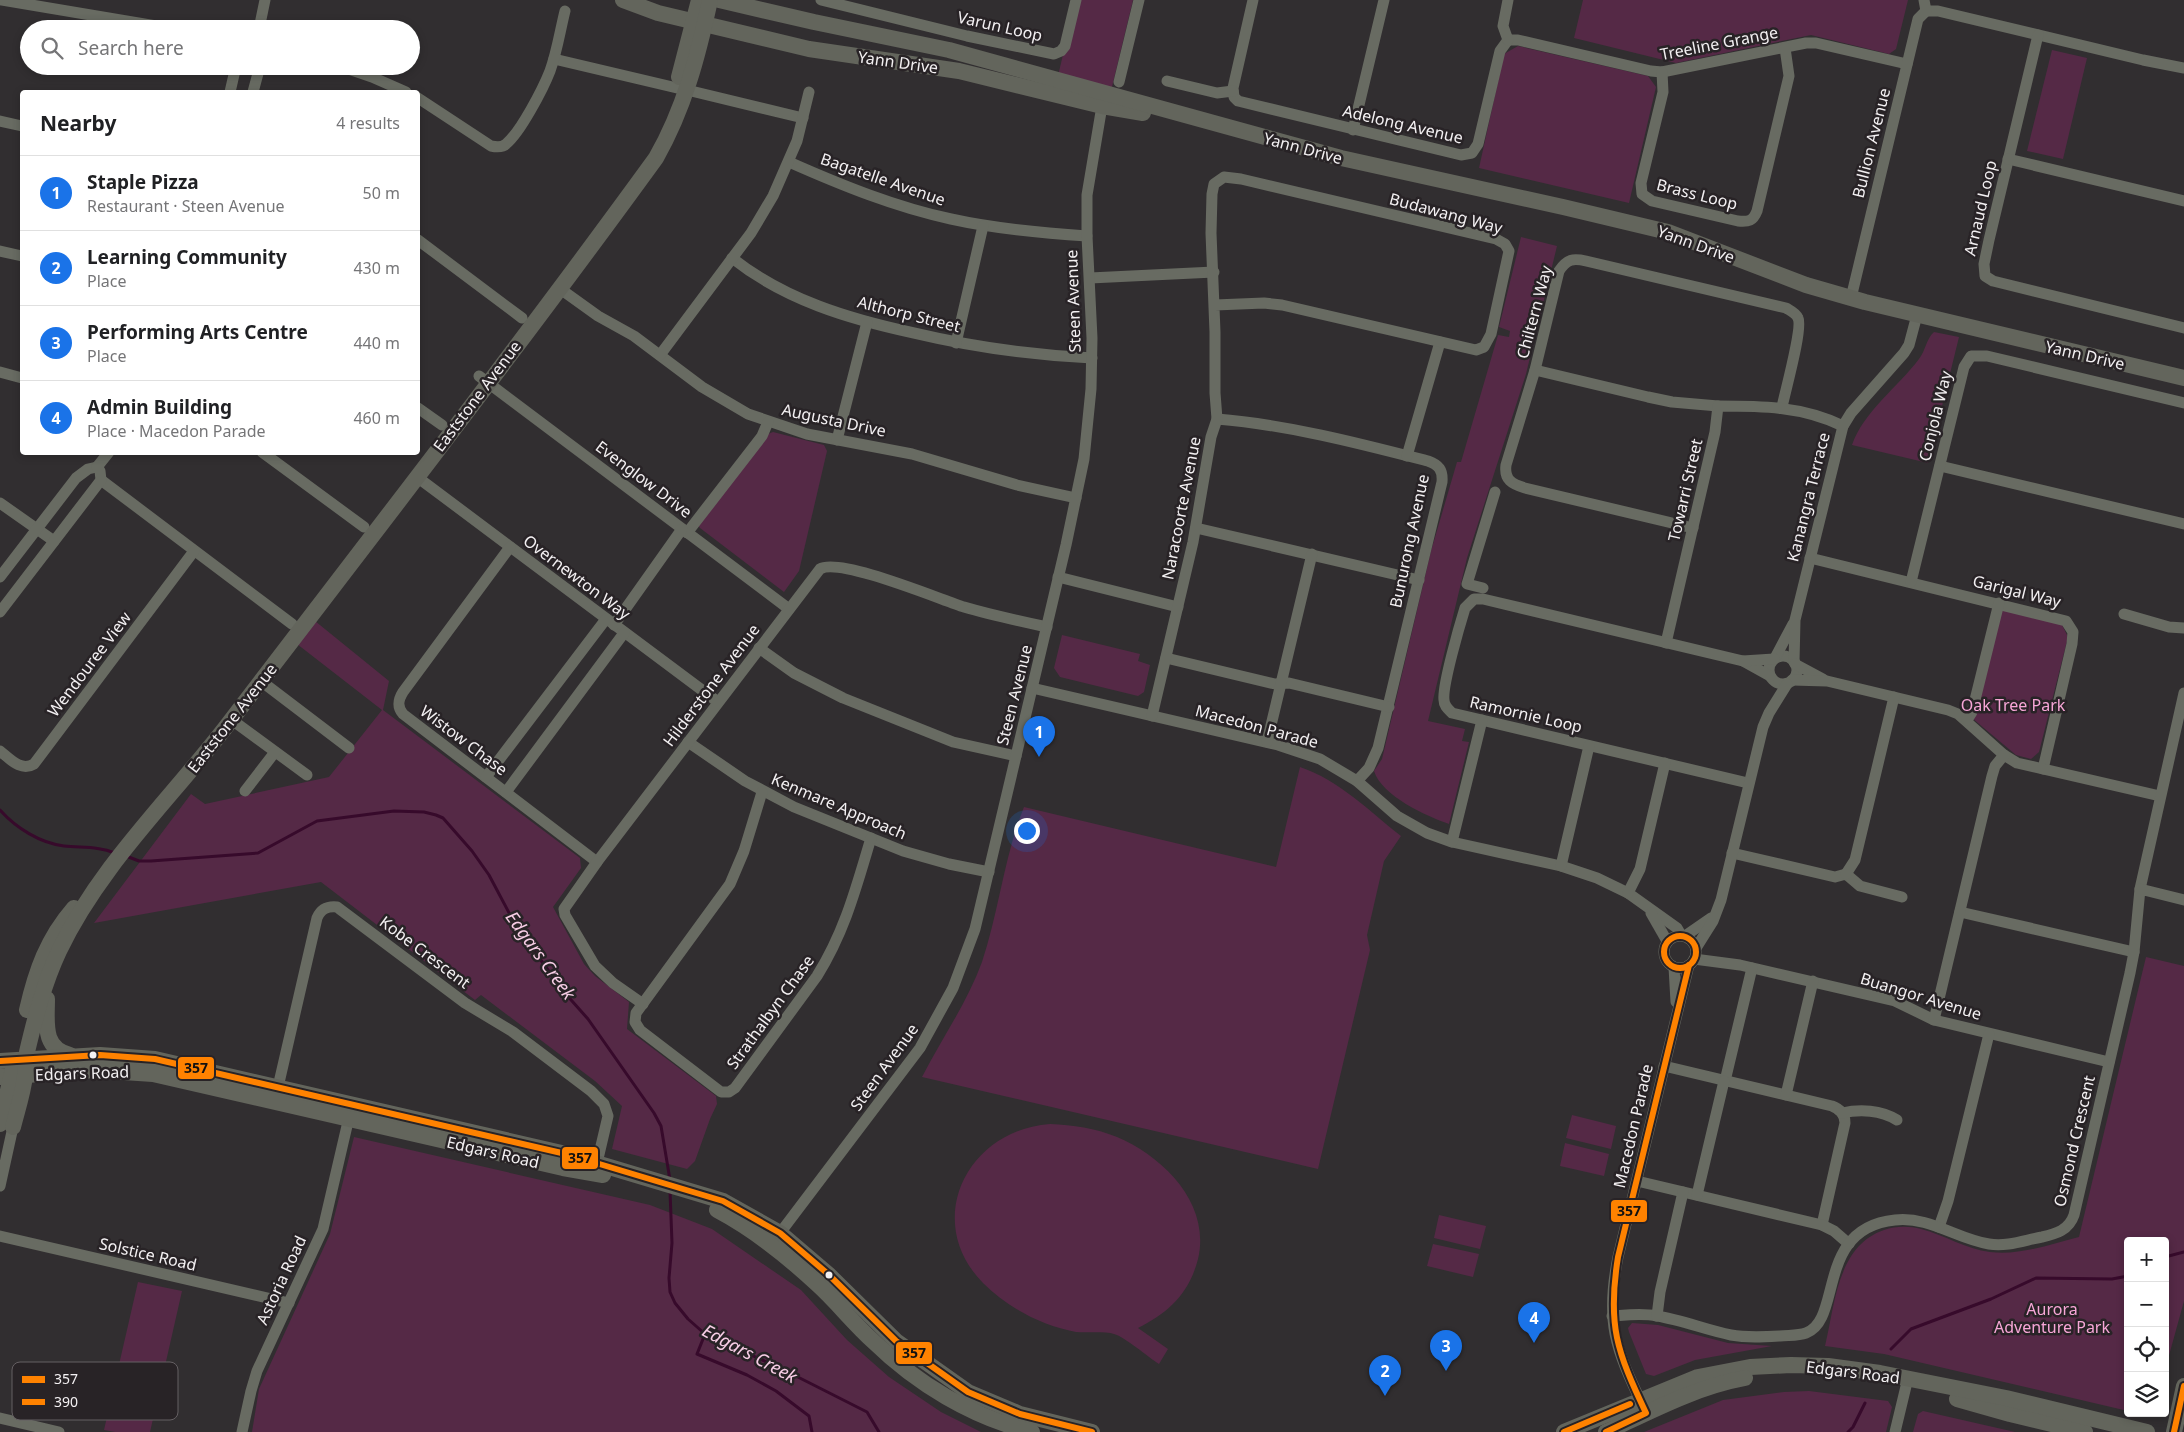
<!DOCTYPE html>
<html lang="en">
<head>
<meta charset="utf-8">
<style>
	:root { --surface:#fff; --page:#f2f2f2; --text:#202124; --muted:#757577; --line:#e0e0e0; --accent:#1a73e8 }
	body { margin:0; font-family:"Noto Sans",sans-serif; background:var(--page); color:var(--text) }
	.controls { position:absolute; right:15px; bottom:15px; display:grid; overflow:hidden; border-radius:5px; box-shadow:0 2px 8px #0003 }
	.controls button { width:45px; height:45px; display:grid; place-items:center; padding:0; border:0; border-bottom:1px solid var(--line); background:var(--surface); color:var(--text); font:25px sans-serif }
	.you { position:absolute; left:1026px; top:830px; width:18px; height:18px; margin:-12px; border:4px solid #fff; border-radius:50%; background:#1a73e8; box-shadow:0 0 0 8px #1a73e833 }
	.badge { display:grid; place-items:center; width:32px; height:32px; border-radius:50%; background:var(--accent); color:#fff; font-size:16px; font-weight:700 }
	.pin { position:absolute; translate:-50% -41px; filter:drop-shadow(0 1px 2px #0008) }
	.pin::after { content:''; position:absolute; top:26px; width:18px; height:15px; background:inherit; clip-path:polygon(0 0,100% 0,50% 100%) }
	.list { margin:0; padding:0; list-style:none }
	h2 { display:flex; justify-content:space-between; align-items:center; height:65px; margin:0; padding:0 20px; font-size:21px }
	h2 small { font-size:16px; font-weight:400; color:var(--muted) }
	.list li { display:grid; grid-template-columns:32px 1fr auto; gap:15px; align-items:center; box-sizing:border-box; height:75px; padding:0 20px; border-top:1px solid var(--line) }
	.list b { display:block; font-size:19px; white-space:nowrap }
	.list p { margin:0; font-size:16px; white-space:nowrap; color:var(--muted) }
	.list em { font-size:16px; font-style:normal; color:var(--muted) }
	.icon { flex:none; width:28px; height:28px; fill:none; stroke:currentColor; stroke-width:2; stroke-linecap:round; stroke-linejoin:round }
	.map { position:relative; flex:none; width:2184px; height:1432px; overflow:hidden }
	.search { position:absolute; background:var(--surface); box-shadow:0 2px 8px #0003; left:20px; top:20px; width:400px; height:55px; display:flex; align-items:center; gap:12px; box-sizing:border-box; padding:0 18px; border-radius:28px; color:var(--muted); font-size:19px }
	.panel { position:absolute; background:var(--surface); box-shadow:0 2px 8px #0003; left:20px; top:90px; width:400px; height:365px; border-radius:5px }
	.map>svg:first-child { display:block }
	.green { fill:#552946 }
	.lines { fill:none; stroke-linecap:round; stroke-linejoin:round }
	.stream { stroke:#370a2b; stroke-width:3 }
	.street { stroke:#686b62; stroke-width:11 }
	.secondary { stroke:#63655c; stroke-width:16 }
	.bus-1-casing { stroke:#282326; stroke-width:10 }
	.bus-2-casing { stroke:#282326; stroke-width:10 }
	.bus-1 { stroke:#ff8200; stroke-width:6 }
	.bus-2 { stroke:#ff8200; stroke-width:6 }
	.bus-dot { fill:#f3f0f2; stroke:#282326; stroke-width:2 }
	.labels { text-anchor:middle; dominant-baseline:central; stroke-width:5; stroke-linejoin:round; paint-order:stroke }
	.street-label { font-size:16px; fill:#f3f0f2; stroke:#282326 }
	.park-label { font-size:16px; fill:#f7a6d7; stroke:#282326 }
	.water-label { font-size:18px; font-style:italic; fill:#f7cde5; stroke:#282326 }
	.key { fill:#282326; stroke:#656063; stroke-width:1 }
	.key-label { font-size:14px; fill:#f3f0f2 }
	.line-badge { stroke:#282326; stroke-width:2 }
	.pale-badge-label { font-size:14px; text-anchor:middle; font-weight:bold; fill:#111 }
</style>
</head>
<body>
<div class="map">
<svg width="2184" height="1432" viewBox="0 0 2184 1432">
	<rect width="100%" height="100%" fill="#312e30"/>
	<g class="green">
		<path d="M1076 0H1133L1110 95 1057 80Z"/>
		<path d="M1583 0H1908L1896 49 1889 54 1811 35 1676 63 1574 38Z"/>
		<path d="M1518 46 1648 76 1656 87 1629 203 1479 168 1504 54Z"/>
		<path d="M2052 50 2087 58 2063 159 2027 151Z"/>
		<path d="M1521 237 1557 246 1526 374 1467 558 1428 721 1465 729 1462 741 1469 742 1449 824C1426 816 1382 796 1374 771L1382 759 1431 551 1457 462H1461L1498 335 1509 337 1510 331 1499 327Z"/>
		<path d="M1934 332 1959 337 1928 463 1852 445C1864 411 1898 387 1919 359 1926 350 1926 339 1934 332Z"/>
		<path d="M773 432 824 445 827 451 799 571 784 592 700 528 698 525 768 434Z"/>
		<path d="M2002 609 2061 623 2068 637 2039 752 2031 759 2016 755 1972 718Z"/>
		<path d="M315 621 389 681 383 710 580 858 581 868 553 907 584 964 595 976 629 1002 627 1029 716 1096 717 1104 710 1119 695 1161 687 1169 612 1149 622 1106 595 1081 481 995 475 1000 321 882 94 923 191 794 205 804 329 777 382 710 297 644Z"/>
		<path d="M1062 635 1140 654 1138 661 1150 665 1144 692 1138 696 1060 677 1054 668Z"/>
		<path d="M1300 767C1339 780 1369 811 1401 836L1384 861 1367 935 1370 950 1318 1169 922 1077C942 1038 967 1003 982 962 999 911 1004 857 1024 807L1276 867Z"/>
		<path d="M2146 957 2184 966V1301L2165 1370V1241H2128V1411L1884 1354 1825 1346C1835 1305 1837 1246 1884 1230 1896 1226 1909 1226 1921 1229 1944 1235 1966 1249 1990 1252 2019 1256 2051 1244 2079 1237Z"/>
		<path d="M1572 1115 1616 1126 1611 1149 1566 1138Z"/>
		<path d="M1050 1124C1073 1125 1095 1128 1117 1137 1164 1157 1211 1204 1198 1259 1189 1294 1168 1313 1138 1328L1168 1349 1159 1364C1148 1357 1125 1337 1114 1334 1105 1331 1087 1333 1076 1332 1042 1326 1008 1308 983 1283 922 1221 967 1130 1050 1124Z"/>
		<path d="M354 1137 650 1205 712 1229 801 1290 847 1340 889 1377 941 1412 981 1432H252L259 1389 330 1234Z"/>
		<path d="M1565 1143 1609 1154 1604 1176 1560 1166Z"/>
		<path d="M1439 1215 1486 1226 1480 1249 1434 1238Z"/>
		<path d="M1433 1244 1479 1254 1473 1277 1427 1266Z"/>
		<path d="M138 1282 182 1291 150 1432H115L104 1430Z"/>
		<path d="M1632 1323 1658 1325 1728 1343 1772 1346 1695 1360 1654 1376 1646 1374 1629 1332 1628 1328Z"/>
		<path d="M1809 1391 1888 1401 1892 1407 1886 1432H1644L1723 1400 1784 1392Z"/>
		<path d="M1923 1411 2015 1432H1913L1918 1414Z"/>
	</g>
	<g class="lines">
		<g class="stream">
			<path d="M0 810C16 828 40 843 64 846 82 848 98 846 115 853"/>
			<path d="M126 856 139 861H151L258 853 317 821 394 811 424 812 436 815 443 818 472 851 489 875 516 926 564 992 588 1019 654 1113 661 1126 670 1180"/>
			<path d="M670 1191 672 1243 669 1278 670 1292 675 1303 688 1319 705 1334 784 1370 867 1412 879 1432"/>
			<path d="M2165 1257 2184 1252"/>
			<path d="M705 1334 697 1354 747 1375 776 1391 809 1416 812 1432"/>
			<path d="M1891 1349 1911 1329 1991 1299 2036 1278 2112 1279 2128 1276"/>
			<path d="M1848 1432 1853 1427 1865 1403"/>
		</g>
		<g class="street">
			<path d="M2 0 174 29"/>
			<path d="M821 0 967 36 1054 54 1061 51 1065 46 1076 0"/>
			<path d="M1253 0 1233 88 1234 97 1238 101 1461 155 1472 153 1478 144 1500 51 1508 40"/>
			<path d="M1926 11H1938L2143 60 2184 68"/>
			<path d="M259 29 265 0"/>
			<path d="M2038 35 1989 240 1984 264 1985 276 1993 281 2184 328"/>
			<path d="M1508 40H1518L1651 71 1662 72 1806 43H1816L1907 64"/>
			<path d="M1508 40 1503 26 1508 0"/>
			<path d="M554 59 677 88"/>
			<path d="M340 66 372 77 406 92"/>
			<path d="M1662 72 1663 92 1641 183 1642 194 1652 201 1738 221C1749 222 1753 221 1757 211L1789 76 1785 48"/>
			<path d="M1167 81 1217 93 1233 91"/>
			<path d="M1119 82 1139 0"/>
			<path d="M687 90 803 118"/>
			<path d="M230 92 236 66"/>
			<path d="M253 92 260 66"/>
			<path d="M418 98 491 146C496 147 502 148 506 144 520 133 543 89 550 71 557 52 560 31 565 11"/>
			<path d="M0 121 22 126"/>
			<path d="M1353 130 1384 0"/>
			<path d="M2008 159 2184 201"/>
			<path d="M789 162C841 185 895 207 951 219 996 229 1041 233 1087 236"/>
			<path d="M418 240 522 318"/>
			<path d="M0 251 22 256"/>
			<path d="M732 258C785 300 849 319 914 333 973 347 1031 355 1092 358"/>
			<path d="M1090 278 1214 272"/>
			<path d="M559 288 598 316 634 336 702 387 748 414 807 434 912 454 1017 485 1076 498"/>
			<path d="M1851 298 1918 19 1926 11 1924 0"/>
			<path d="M956 343 983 226"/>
			<path d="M660 355 751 233 773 196 797 141 809 92"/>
			<path d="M1535 370 1648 397 1672 402 1718 406"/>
			<path d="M0 372 22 378"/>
			<path d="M479 376 789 609"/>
			<path d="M418 408 442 425"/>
			<path d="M1217 419C1289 425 1358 443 1428 461 1439 465 1443 470 1442 482L1378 748 1369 768 1357 781"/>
			<path d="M837 440 867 322"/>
			<path d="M262 452 364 527"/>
			<path d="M1407 456 1440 342"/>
			<path d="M1940 466 2184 524"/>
			<path d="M417 477 718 702"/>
			<path d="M101 480 292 624"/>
			<path d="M0 503 54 541"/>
			<path d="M1196 528 1419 580"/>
			<path d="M1693 528 1525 488C1512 484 1504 480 1506 465L1535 370 1559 271C1567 259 1573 258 1586 261L1786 308C1791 311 1796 313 1798 318 1803 328 1785 392 1782 407"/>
			<path d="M687 533 762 436 768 422"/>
			<path d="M510 547 403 692C398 700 397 707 403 714L597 862"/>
			<path d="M1810 558 2066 621 2073 632 2072 644 2043 769"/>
			<path d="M0 577 76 478 88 469 97 467"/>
			<path d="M1058 577 1178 607"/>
			<path d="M1911 582 1964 367 1971 356H1987L2184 403"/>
			<path d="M1483 588 1467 584 1495 492"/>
			<path d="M0 612 101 480 100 471 97 467 109 452"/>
			<path d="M2124 614 2169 627 2184 628"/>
			<path d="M614 625 682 529"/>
			<path d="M1666 643 1715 432 1718 406C1761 406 1802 406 1843 426"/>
			<path d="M759 648 794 673 843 698 953 742 1016 756"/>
			<circle cx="1783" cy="670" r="14"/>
			<path d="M1166 658 1275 684 1289 683 1389 707"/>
			<path d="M1775 658 1793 624"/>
			<path d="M1743 661 1770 676"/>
			<path d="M1794 662 1795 620 1843 426 1851 413 1904 353 1909 345 1917 315"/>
			<path d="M1795 664 1823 679"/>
			<path d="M1792 680 1827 681 1948 710 1958 714 2004 755 2017 763 2160 796"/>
			<path d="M261 681 349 748"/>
			<path d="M1032 688 1278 745 1320 759 1357 781 1397 816 1427 833 1452 842 1561 866 1597 878 1628 893 1677 928 1681 935"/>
			<path d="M1152 716 1193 542 1211 437 1217 419 1215 393V332L1211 233 1212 194 1214 184 1224 177 1241 179 1496 239 1505 244 1509 251 1491 334 1484 347 1476 350 1282 305 1264 303 1215 305"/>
			<path d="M232 720 307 775"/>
			<path d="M1967 720 1972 712 1999 603"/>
			<path d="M688 742 745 781 794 807 903 851 949 864 989 872"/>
			<path d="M1267 742 1312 554"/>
			<path d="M0 751C10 759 21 772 34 764L194 551"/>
			<path d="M486 777 606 619"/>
			<path d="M1748 783 1452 713C1448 709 1444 706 1444 700 1442 686 1460 624 1465 608L1474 599H1483L1743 661 1774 659"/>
			<path d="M245 791 275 752"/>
			<path d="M506 792 624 633"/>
			<path d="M762 792 744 851 730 884 636 1013 635 1022 640 1030 721 1092H729L735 1088 817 976C845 931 856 888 871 838"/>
			<path d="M1452 842 1482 720"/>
			<path d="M1732 853 1835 877 1846 874 1860 886 1902 897"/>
			<path d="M1561 866 1589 746"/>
			<path d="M1846 874 1855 860 1894 697"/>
			<path d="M2140 889 2184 693"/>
			<path d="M1628 893 1640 869 1665 763"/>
			<path d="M1960 912 2134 952"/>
			<path d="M1651 913 1667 941"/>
			<circle cx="1680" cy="952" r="16"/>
			<path d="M1685 936 1711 918"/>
			<path d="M1696 948 1713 921 1721 900 1763 727 1769 713 1787 684"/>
			<path d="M1694 959 1740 965 1895 1001 1934 1020 2109 1062"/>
			<path d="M1674 967 1676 1002"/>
			<path d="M643 1004 613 983 595 966 565 915 564 909 597 862 820 569C839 557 939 599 964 607 991 615 1019 621 1047 627"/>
			<path d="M1934 1020 1992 776 1995 766 2004 755"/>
			<path d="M1664 1066 1832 1106C1840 1109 1845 1114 1845 1123L1822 1225"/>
			<path d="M1725 1081 1752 968"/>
			<path d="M278 1087 317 918C321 909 327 906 337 907L465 1003 513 1032 591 1091 604 1104 608 1116 597 1163"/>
			<path d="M1786 1095 1813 981"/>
			<path d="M1842 1113C1860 1109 1881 1110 1897 1120"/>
			<path d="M1637 1181 1822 1225 1834 1231 1849 1244"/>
			<path d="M0 1186 13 1127"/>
			<path d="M1697 1195 1724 1081"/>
			<path d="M1939 1227 1948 1201 1989 1034"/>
			<path d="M780 1233 920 1048 953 988 975 929 1066 545 1084 459 1091 389 1092 338 1087 236V195L1102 106"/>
			<path d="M0 1236 289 1303"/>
			<path d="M1612 1316C1627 1315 1642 1313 1657 1316 1682 1320 1706 1330 1731 1335 1747 1338 1763 1337 1780 1336 1788 1335 1798 1336 1806 1333 1843 1320 1815 1228 1895 1220 1929 1216 1957 1239 1989 1244 2007 1247 2025 1240 2042 1237 2056 1234 2069 1230 2074 1215L2130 973 2134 952 2140 889 2184 900"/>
			<path d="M1657 1316 1660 1292 1683 1192"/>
			<path d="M1643 1406C1615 1348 1605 1322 1618 1257L1689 965"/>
			<path d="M0 1418 59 1432"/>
			<path d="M242 1432 251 1391 257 1371 323 1229 350 1113"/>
			<path d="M1895 1432 1908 1378"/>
		</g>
		<g class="secondary">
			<path d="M623 0 658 13 809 49 959 71 1102 106 1143 113"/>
			<path d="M719 0 814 22 949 50 1341 158 1563 207 1668 232 1806 285 1865 302 2184 378"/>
			<path d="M679 77 699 0"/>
			<path d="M47 999C47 1023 42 1048 70 1055"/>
			<path d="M27 1010C36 971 47 939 74 908"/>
			<path d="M0 1061 100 1055 155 1059 566 1154 723 1201 780 1233 828 1274 896 1341 968 1392 1020 1414 1092 1432"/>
			<path d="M0 1077 94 1070 153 1074 563 1168 603 1175"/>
			<path d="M0 1124 14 1065"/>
			<path d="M13 1127C17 1111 23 1093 25 1076 26 1068 26 1060 27 1052 35 1018 44 983 59 951 101 863 174 796 232 719 374 533 518 348 656 158 684 109 698 56 710 0"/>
			<path d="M717 1210C753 1229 787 1256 817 1284 837 1302 853 1323 873 1341 917 1384 972 1417 1032 1432"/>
			<path d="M1957 1399 2010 1414 2085 1432"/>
			<path d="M1564 1432 1698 1377 1750 1367 1791 1365 1828 1366 1880 1373 2006 1398 2147 1432"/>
			<path d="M1606 1432C1651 1411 1696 1387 1745 1378"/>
			<path d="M2174 1432 2184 1386"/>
		</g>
		<defs>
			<g id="bus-1">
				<circle cx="1680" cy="952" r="16"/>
				<path d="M0 1061 100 1055 155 1059 566 1154 723 1201 780 1233 828 1274 896 1341 968 1392 1020 1414 1092 1432"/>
				<path d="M1564 1432 1630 1404"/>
				<path d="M1606 1432 1646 1413C1617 1352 1607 1325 1618 1257L1689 965"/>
			</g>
			<path id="bus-2" d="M2174 1432 2184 1386"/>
		</defs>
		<use href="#bus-1" class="bus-1-casing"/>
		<use href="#bus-2" class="bus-2-casing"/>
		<use href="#bus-1" class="bus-1"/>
		<use href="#bus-2" class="bus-2"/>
	</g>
	<g class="bus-dot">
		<circle cx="93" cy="1055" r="4.5"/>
		<circle cx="829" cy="1275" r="4.5"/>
	</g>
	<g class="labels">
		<g class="street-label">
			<text transform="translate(1000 26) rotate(13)">Varun Loop</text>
			<text transform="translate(1719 43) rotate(-11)">Treeline Grange</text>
			<text transform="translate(898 62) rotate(8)">Yann Drive</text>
			<text transform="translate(1403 124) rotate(13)">Adelong Avenue</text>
			<text transform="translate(1871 143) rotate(-76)">Bullion Avenue</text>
			<text transform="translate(1303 148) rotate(15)">Yann Drive</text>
			<text transform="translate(883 179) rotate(19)">Bagatelle Avenue</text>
			<text transform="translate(1697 194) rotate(14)">Brass Loop</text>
			<text transform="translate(1980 208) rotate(-77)">Arnaud Loop</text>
			<text transform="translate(1446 213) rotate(15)">Budawang Way</text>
			<text transform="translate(1696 244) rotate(20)">Yann Drive</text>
			<text transform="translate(1073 301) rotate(-92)">Steen Avenue</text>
			<text transform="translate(1534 312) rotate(-75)">Chiltern Way</text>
			<text transform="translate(909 314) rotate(14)">Althorp Street</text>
			<text transform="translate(2085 355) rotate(13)">Yann Drive</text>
			<text transform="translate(477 396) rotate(-53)">Eaststone Avenue</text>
			<text transform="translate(1935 416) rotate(-76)">Conjola Way</text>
			<text transform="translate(834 420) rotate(12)">Augusta Drive</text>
			<text transform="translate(644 479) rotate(37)">Evenglow Drive</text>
			<text transform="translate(1685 490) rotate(-77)">Towarri Street</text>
			<text transform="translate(1808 497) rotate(-76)">Kanangra Terrace</text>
			<text transform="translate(1181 508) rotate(-79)">Naracoorte Avenue</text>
			<text transform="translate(1409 541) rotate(-78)">Bunurong Avenue</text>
			<text transform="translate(577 577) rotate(37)">Overnewton Way</text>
			<text transform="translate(2017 591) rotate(14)">Garigal Way</text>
			<text transform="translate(89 664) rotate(-53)">Wendouree View</text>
			<text transform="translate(711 685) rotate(-53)">Hilderstone Avenue</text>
			<text transform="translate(1014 695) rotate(-76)">Steen Avenue</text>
			<text transform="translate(1526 714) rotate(13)">Ramornie Loop</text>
			<text transform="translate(232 718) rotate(-52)">Eaststone Avenue</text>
			<text transform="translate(1257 726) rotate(15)">Macedon Parade</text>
			<text transform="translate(464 740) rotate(37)">Wistow Chase</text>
			<text transform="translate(839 806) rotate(23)">Kenmare Approach</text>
			<text transform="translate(425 952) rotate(37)">Kobe Crescent</text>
			<text transform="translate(1921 996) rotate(17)">Buangor Avenue</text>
			<text transform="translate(770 1012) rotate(-54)">Strathalbyn Chase</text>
			<text transform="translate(884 1067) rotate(-54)">Steen Avenue</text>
			<text transform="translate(82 1073) rotate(-2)">Edgars Road</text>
			<text transform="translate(1633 1126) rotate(-77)">Macedon Parade</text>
			<text transform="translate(2074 1141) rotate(-77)">Osmond Crescent</text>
			<text transform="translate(493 1152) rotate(13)">Edgars Road</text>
			<text transform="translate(148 1254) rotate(13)">Solstice Road</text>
			<text transform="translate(281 1280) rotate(-65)">Astoria Road</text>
			<text transform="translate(1853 1372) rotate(7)">Edgars Road</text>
		</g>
		<g class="park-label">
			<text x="2013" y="705">Oak Tree Park</text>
			<text x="2052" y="1309">Aurora<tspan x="2052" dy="18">Adventure Park</tspan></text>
		</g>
		<g class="water-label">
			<text transform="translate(541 955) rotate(54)">Edgars Creek</text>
			<text transform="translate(750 1353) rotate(28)">Edgars Creek</text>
		</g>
	</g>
	<rect x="12" y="1362" width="166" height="58" rx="8" class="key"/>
	<rect x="22" y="1376" width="23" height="7" fill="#ff8200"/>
	<rect x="22" y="1399" width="23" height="6" fill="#ff8200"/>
	<g class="key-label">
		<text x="54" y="1384">357</text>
		<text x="54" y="1407">390</text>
	</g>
	<g class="line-badge">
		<rect x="177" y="1056" width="38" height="24" rx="5" fill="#ff8200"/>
		<rect x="561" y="1146" width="38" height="24" rx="5" fill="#ff8200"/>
		<rect x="1610" y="1199" width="38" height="24" rx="5" fill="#ff8200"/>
		<rect x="895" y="1341" width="38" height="24" rx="5" fill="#ff8200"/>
	</g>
	<g class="pale-badge-label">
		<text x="196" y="1073">357</text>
		<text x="580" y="1163">357</text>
		<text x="1629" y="1216">357</text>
		<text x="914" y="1358">357</text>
	</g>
</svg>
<div class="controls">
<button>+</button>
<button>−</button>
<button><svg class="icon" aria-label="locate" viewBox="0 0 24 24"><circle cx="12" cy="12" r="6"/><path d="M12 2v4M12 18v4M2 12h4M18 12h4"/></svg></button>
<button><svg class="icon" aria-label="layers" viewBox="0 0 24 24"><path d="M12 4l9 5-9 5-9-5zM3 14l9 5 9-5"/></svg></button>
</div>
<div class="you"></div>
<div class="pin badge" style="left:1039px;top:757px">1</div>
<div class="pin badge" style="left:1385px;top:1396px">2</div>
<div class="pin badge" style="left:1446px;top:1371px">3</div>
<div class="pin badge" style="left:1534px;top:1343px">4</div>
<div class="search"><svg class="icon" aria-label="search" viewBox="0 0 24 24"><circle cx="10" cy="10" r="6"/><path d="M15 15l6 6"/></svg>Search here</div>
<section class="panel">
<h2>Nearby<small>4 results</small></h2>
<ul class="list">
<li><span class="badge">1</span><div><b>Staple Pizza</b><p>Restaurant · Steen Avenue</p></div><em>50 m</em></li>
<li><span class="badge">2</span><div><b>Learning Community</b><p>Place</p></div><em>430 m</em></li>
<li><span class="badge">3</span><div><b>Performing Arts Centre</b><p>Place</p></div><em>440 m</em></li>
<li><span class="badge">4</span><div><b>Admin Building</b><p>Place · Macedon Parade</p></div><em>460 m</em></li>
</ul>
</section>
</div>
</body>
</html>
